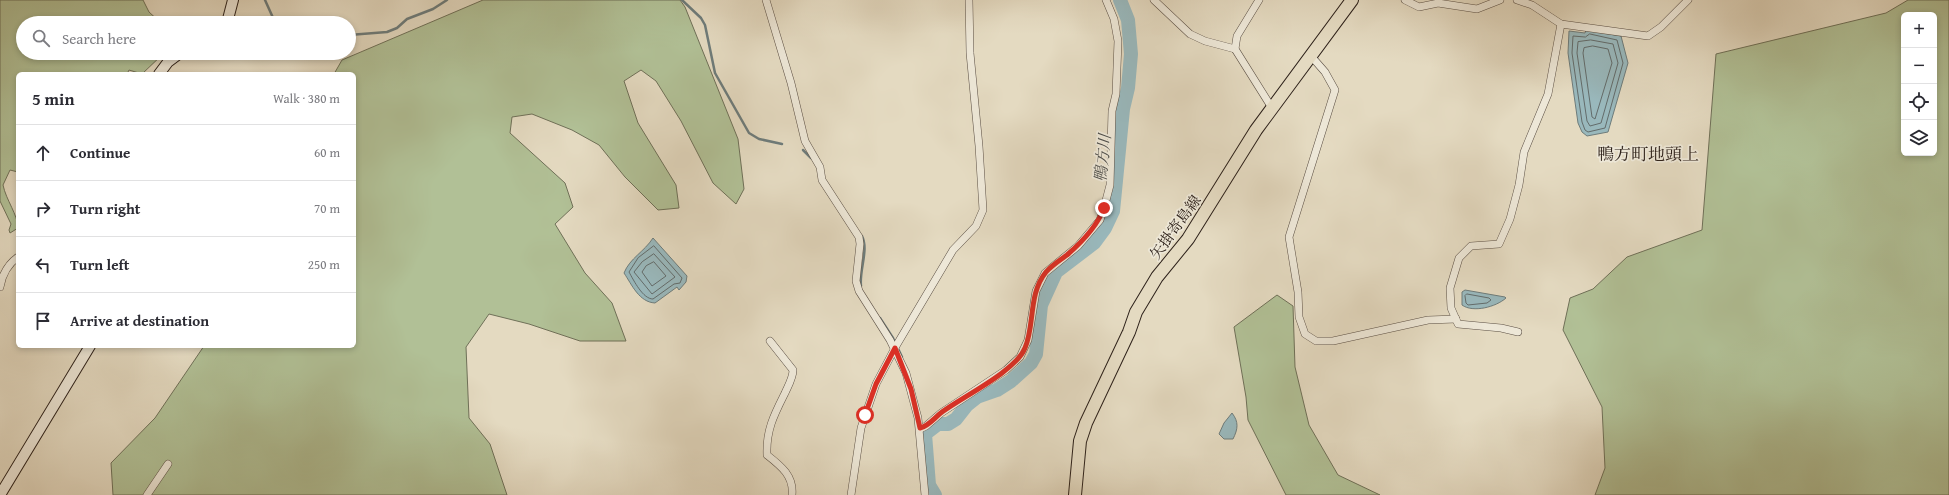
<!DOCTYPE html>
<html lang="en">
<head>
<meta charset="utf-8">
<style>
	:root { --surface:#fff; --page:#f2f2f3; --text:#2b2b33; --muted:#7c7c81; --line:#e1e1e2 }
	body { margin:0; font-family:"Gentium Book Plus","Noto Serif JP",serif; background:var(--page); color:var(--text) }
	.controls { position:absolute; right:12px; top:12px; display:grid; overflow:hidden; border-radius:6px; box-shadow:0 2px 6px #0003 }
	.controls button { width:36px; height:36px; display:grid; place-items:center; padding:0; border:0; border-bottom:1px solid var(--line); background:var(--surface); color:var(--text); font:20px sans-serif }
	.stop { position:absolute; width:12px; height:12px; margin:-9px; border:3px solid #d93025; border-radius:50%; background:#fff }
	.stop.end { background:#d93025; border-color:#fff; box-shadow:0 1px 4px #0008 }
	.list { margin:0; padding:0; list-style:none }
	h2 { display:flex; justify-content:space-between; align-items:center; height:52px; margin:0; padding:0 16px; font-size:17px }
	h2 small { font-size:13px; font-weight:400; color:var(--muted) }
	.list li { display:grid; grid-template-columns:26px 1fr auto; gap:12px; align-items:center; box-sizing:border-box; height:56px; padding:0 16px; border-top:1px solid var(--line) }
	.list b { display:block; font-size:15px; white-space:nowrap }
	.list em { font-size:13px; font-style:normal; color:var(--muted) }
	.icon { flex:none; width:22px; height:22px; fill:none; stroke:currentColor; stroke-width:2; stroke-linecap:round; stroke-linejoin:round }
	.map { position:relative; flex:none; width:1949px; height:495px; overflow:hidden }
	.search { position:absolute; background:var(--surface); box-shadow:0 2px 6px #0003; left:16px; top:16px; width:340px; height:44px; display:flex; align-items:center; gap:10px; box-sizing:border-box; padding:0 14px; border-radius:22px; color:var(--muted); font-size:15px }
	.panel { position:absolute; background:var(--surface); box-shadow:0 2px 6px #0003; left:16px; top:72px; width:340px; height:276px; border-radius:6px }
	.map>svg:first-child { display:block }
	.green { fill:#b1c096; stroke:#6f7058; fill-rule:evenodd }
	.water { fill:#99b8bc; stroke:#6e7c7b }
	.lines { fill:none; stroke-linecap:round; stroke-linejoin:round }
	.shore { stroke:#636c6b; stroke-width:1 }
	.stream { stroke:#6e7c7b; stroke-width:2.5 }
	.river { stroke:#99b8bc; stroke-width:14 }
	.minor-casing { stroke:#5b4f44; stroke-width:8 }
	.secondary-casing { stroke:#2d211a; stroke-width:12 }
	.primary-casing { stroke:#2d211a; stroke-width:14 }
	.minor { stroke:#ede7d7; stroke-width:7 }
	.secondary { stroke:#ede7d7; stroke-width:10 }
	.primary { stroke:#e4dac1; stroke-width:12 }
	.route { stroke:#d93025; stroke-width:5 }
	.labels { text-anchor:middle; dominant-baseline:central; stroke-width:3.5; stroke-linejoin:round; paint-order:stroke }
	.street-label { font-size:15px; fill:#2d211a; stroke:#ede7d7 }
	.water-label { font-size:16px; font-style:italic; fill:#4d4e4b; stroke:#ede7d7 }
	.quarter-label { font-size:17px; fill:#2d211a; stroke:#ede7d7 }
</style>
</head>
<body>
<div class="map">
<svg width="1949" height="495" viewBox="0 0 1949 495">
	<rect width="100%" height="100%" fill="#e4dac1"/>
	<filter id="stains"><feTurbulence type="fractalNoise" baseFrequency=".005" numOctaves="4"/><feColorMatrix values="0 0 0 0 .2 0 0 0 0 .09 0 0 0 0 .02 0 0 0 .5 -.17"/></filter>
	<radialGradient id="worn" r=".72"><stop offset=".6" stop-color="#630" stop-opacity="0"/><stop offset="1" stop-color="#630" stop-opacity=".3"/></radialGradient>
	<g class="green">
		<path d="M0 0H143L149 12 161 23H23V53H164L142 74 129 70 127 74H18V172L10 170 3 185C6 200 18 215 18 228L10 233 9 230 11 224 0 201Z"/>
		<path d="M483 0H680L685 7 738 139 744 189 736 204 713 183 681 121 656 81 641 70 624 81 638 123 676 185 679 208 658 210 625 177 599 145 572 130 532 114 512 117 510 133 565 183 573 207 555 224 585 273 612 303 626 341H580L529 324 489 314 466 347 469 418 490 444 507 495H113L111 463 155 418 204 346H354V74H334L342 60Z"/>
		<path d="M1908 0H1949V495H1595L1605 468 1602 407 1563 330 1570 298 1593 289 1627 257 1702 230 1716 54 1886 13ZM1904 15H1934V153H1904Z"/>
		<path d="M1277 295 1293 306 1295 367 1309 425 1338 475 1380 495H1286L1248 420 1246 397 1234 327Z"/>
	</g>
	<g class="water">
		<path d="M1586 30 1621 36 1628 63 1608 132 1587 136 1582 132 1578 123 1568 53 1569 31 1585 33Z"/>
		<path d="M653 238 687 276 686 282 679 290 677 287 655 303C639 302 632 285 624 273 630 258 644 252 653 238Z"/>
		<path d="M1465 290 1505 297 1506 298C1496 307 1473 313 1462 305V292Z"/>
		<path d="M1232 413C1239 422 1238 429 1233 439H1224L1219 434 1224 423Z"/>
	</g>
	<g class="lines">
		<g class="shore">
			<path d="M1590 34 1617 40 1623 63 1605 128 1588 132 1585 130 1582 122 1572 53 1573 36 1585 37Z"/>
			<path d="M1591 40 1613 44 1618 63 1601 123 1590 126 1587 121 1577 53 1578 42Z"/>
			<path d="M1593 46 1608 49 1612 63 1595 119 1592 117 1583 53 1584 48Z"/>
			<path d="M654 246 682 278 680 283 674 284 653 299C643 299 634 281 629 272L638 258Z"/>
			<path d="M654 254 675 277 652 294 634 272 642 262Z"/>
			<path d="M654 262 666 276 652 286 642 272 646 266Z"/>
			<path d="M1467 294 1489 298 1491 300 1487 303 1468 305 1466 303 1465 296Z"/>
		</g>
		<g class="stream">
			<path d="M265 0 274 20 278 23"/>
			<path d="M682 0 701 18 705 25 715 73 749 133 759 139 782 144"/>
			<path d="M349 35 387 32 397 28 407 19 433 9 447 0"/>
			<path d="M803 150 811 158"/>
			<path d="M861 286C859 270 869 250 862 236"/>
			<path d="M880 318 893 338 902 357"/>
			<path d="M923 428 925 434"/>
		</g>
		<path class="river" d="M935 495 929 485 925 434 938 424H948L956 419 967 405 977 397 997 390 1011 381 1031 363 1036 354 1041 305 1056 272 1094 243 1105 228 1113 211 1123 109 1128 88 1131 54 1128 20 1120 0"/>
		<defs>
			<g id="minor">
				<path d="M766 0 791 83 805 141 820 167 822 180 859 237 860 244 856 281 859 291 890 340 906 373 918 418 925 495"/>
				<path d="M1154 0 1190 34 1205 41 1235 49 1272 108"/>
				<path d="M1405 0 1419 7 1438 3 1477 9 1500 0"/>
				<path d="M1517 0 1532 5 1561 24 1648 36 1661 27 1688 0"/>
				<path d="M1235 49 1237 36 1259 0"/>
				<path d="M1311 56 1325 72 1335 90 1289 237 1298 292 1299 317 1305 334 1316 341H1333L1428 320 1456 319"/>
				<path d="M0 287C2 276 8 264 18 257"/>
				<path d="M1518 332 1501 328 1458 324 1451 308 1450 288 1459 258 1471 246 1499 244 1510 219 1519 185 1524 152 1548 94 1561 24"/>
				<path d="M770 341 793 370C793 378 788 386 785 393 774 415 766 430 767 455 781 466 794 476 792 495"/>
				<path d="M920 429 926 426 941 413 1006 370 1020 357 1028 340 1036 291 1045 273 1078 246 1100 220 1104 208 1110 185 1112 111 1116 94 1118 41 1114 19 1106 0"/>
				<path d="M147 495 168 464"/>
				<path d="M851 495 861 428 876 384 896 346 953 250 976 226 983 210 979 146 970 53 969 0"/>
			</g>
			<g id="secondary">
				<path d="M227 23 233 0"/>
				<path d="M159 74 168 62 180 53"/>
				<path d="M0 495 90 346"/>
			</g>
			<path id="primary" d="M1075 495 1080 441 1086 423 1129 332 1136 312 1157 277 1188 239 1256 130 1352 0"/>
		</defs>
		<use href="#minor" class="minor-casing"/>
		<use href="#secondary" class="secondary-casing"/>
		<use href="#primary" class="primary-casing"/>
		<use href="#minor" class="minor"/>
		<use href="#secondary" class="secondary"/>
		<use href="#primary" class="primary"/>
	</g>
	<g class="lines">
		<path class="route" d="M865 415 876 384 895 348 911 389 920 428C929 426 934 418 942 412 962 397 1016 371 1025 348 1035 325 1028 294 1046 272 1051 266 1060 260 1067 255 1082 242 1097 227 1104 208"/>
	</g>
	<g class="labels">
		<g class="street-label">
			<text transform="translate(1175 227) rotate(-54)">矢掛寄島線</text>
		</g>
		<g class="water-label">
			<text transform="translate(1102 158) rotate(-84)">鴨方川</text>
		</g>
		<g class="quarter-label">
			<text x="1648" y="153">鴨方町地頭上</text>
		</g>
	</g>
	<rect width="100%" height="100%" filter="url(#stains)"/>
	<rect width="100%" height="100%" fill="url(#worn)"/>
</svg>
<div class="controls">
<button>+</button>
<button>−</button>
<button><svg class="icon" aria-label="locate" viewBox="0 0 24 24"><circle cx="12" cy="12" r="6"/><path d="M12 2v4M12 18v4M2 12h4M18 12h4"/></svg></button>
<button><svg class="icon" aria-label="layers" viewBox="0 0 24 24"><path d="M12 4l9 5-9 5-9-5zM3 14l9 5 9-5"/></svg></button>
</div>
<div class="stop" style="left:865px;top:415px"></div>
<div class="stop end" style="left:1104px;top:208px"></div>
<div class="search"><svg class="icon" aria-label="search" viewBox="0 0 24 24"><circle cx="10" cy="10" r="6"/><path d="M15 15l6 6"/></svg>Search here</div>
<section class="panel">
<h2>5 min<small>Walk · 380 m</small></h2>
<ul class="list">
<li><svg class="icon" aria-label="ahead" viewBox="0 0 24 24"><path d="M12 20V5M6 11l6-6 6 6"/></svg><div><b>Continue</b></div><em>60 m</em></li>
<li><svg class="icon" aria-label="right" viewBox="0 0 24 24"><path d="M7 20v-9h11M14 6l5 5-5 5"/></svg><div><b>Turn right</b></div><em>70 m</em></li>
<li><svg class="icon" aria-label="left" viewBox="0 0 24 24"><path d="M17 20v-9H6M10 6l-5 5 5 5"/></svg><div><b>Turn left</b></div><em>250 m</em></li>
<li><svg class="icon" aria-label="arrive" viewBox="0 0 24 24"><path d="M6 21V4h12l-3 4 3 4H6"/></svg><div><b>Arrive at destination</b></div></li>
</ul>
</section>
</div>
</body>
</html>
